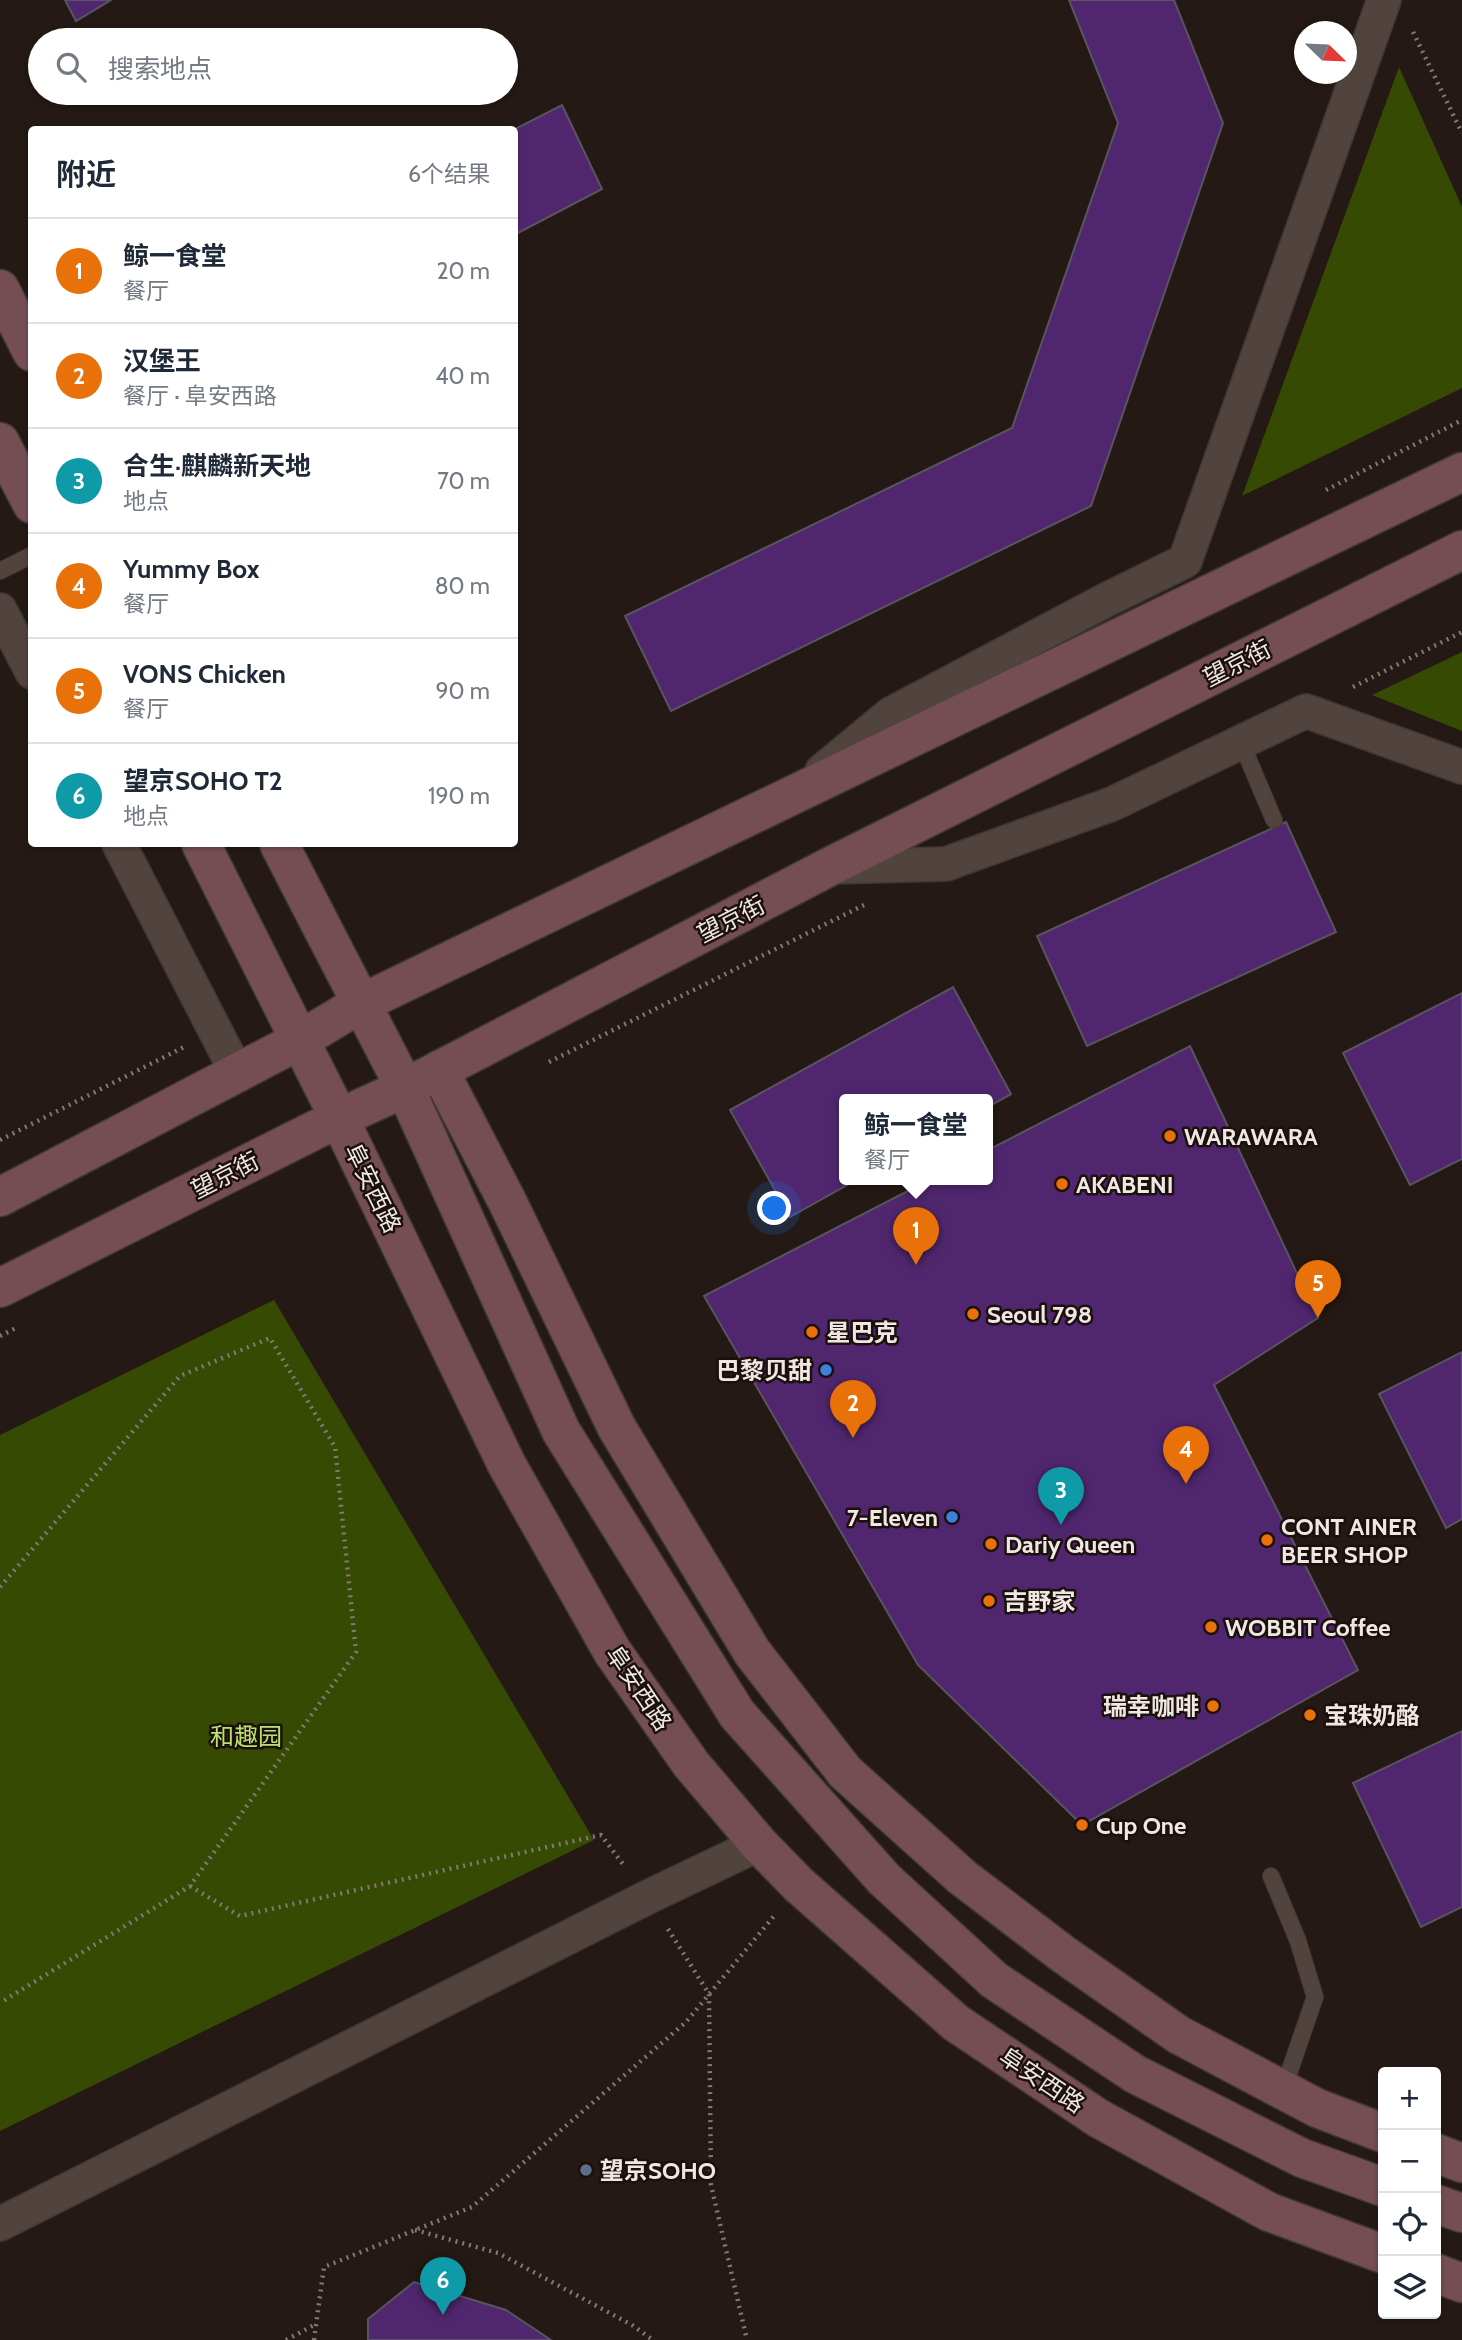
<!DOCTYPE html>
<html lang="zh">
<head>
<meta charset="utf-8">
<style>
	:root { --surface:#fff; --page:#f2f2f3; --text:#1f2937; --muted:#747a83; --line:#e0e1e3; --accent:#1a73e8 }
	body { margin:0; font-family:Cabin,"Noto Sans SC",sans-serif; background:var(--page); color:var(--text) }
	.controls { position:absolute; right:21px; bottom:21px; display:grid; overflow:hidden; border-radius:7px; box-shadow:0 2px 5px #0004 }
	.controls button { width:63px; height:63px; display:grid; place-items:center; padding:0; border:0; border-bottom:2px solid var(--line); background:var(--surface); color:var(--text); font:35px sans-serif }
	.compass { position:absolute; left:1294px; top:21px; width:63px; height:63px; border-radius:50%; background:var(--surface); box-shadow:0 2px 5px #0004; rotate:113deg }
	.you { position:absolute; left:775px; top:1209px; width:24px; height:24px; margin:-18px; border:5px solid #fff; border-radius:50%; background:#1a73e8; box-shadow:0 0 0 10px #1a73e833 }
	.badge { display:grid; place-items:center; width:46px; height:46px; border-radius:50%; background:var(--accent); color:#fff; font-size:23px; font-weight:700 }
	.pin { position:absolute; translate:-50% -58px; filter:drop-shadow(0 2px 4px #0008) }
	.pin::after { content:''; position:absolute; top:37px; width:24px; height:21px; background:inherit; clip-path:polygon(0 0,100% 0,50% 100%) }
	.popup { position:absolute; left:839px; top:1094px; width:154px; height:91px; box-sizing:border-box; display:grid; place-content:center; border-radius:7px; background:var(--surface); filter:drop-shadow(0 2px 5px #0005); font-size:23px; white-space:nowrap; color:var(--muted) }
	.popup b { font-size:26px; color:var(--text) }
	.popup::after { content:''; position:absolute; left:50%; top:100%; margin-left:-14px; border:14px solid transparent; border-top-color:var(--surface) }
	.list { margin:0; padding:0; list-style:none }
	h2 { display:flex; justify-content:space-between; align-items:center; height:91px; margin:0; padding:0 28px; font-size:30px }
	h2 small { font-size:23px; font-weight:400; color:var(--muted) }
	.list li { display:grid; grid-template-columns:46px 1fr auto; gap:21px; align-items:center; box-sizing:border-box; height:105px; padding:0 28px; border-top:2px solid var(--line) }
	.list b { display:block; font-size:26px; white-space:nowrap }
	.list p { margin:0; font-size:23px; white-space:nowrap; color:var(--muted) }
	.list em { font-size:23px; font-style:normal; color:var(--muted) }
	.icon { flex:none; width:38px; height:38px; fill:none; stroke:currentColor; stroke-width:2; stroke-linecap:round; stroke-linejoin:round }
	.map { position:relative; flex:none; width:1462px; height:2340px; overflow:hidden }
	.search { position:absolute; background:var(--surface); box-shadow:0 2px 5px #0004; left:28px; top:28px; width:490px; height:77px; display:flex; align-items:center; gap:18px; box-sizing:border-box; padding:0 24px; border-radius:38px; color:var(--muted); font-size:26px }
	.panel { position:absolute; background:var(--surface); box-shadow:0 2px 5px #0004; left:28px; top:126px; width:490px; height:721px; border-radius:7px }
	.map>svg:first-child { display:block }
	.green { fill:#364a03 }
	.building { fill:#50276f; stroke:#59545f; stroke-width:2 }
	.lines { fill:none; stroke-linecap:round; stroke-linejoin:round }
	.lane-casing { stroke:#3f3734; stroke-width:18 }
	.street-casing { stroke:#3f3734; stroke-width:36 }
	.secondary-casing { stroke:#3f3734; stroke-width:41 }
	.path { stroke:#827874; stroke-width:4.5; stroke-dasharray:2 5; stroke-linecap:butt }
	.lane { stroke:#51443e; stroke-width:16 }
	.street { stroke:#51443e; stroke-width:33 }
	.secondary { stroke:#754e54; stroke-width:38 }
	.food-dot { fill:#e8710a; stroke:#1b100c; stroke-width:2.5 }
	.shop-dot { fill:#3f7fe0; stroke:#1b100c; stroke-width:2.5 }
	.service-dot { fill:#5c6f8a; stroke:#1b100c; stroke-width:2.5 }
	.labels { text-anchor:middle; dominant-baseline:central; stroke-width:5; stroke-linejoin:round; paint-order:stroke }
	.street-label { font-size:24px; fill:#efe7e3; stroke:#1b100c }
	.poi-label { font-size:24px; font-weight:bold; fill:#efe7e3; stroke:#1b100c; text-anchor:start }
	.park-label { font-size:24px; fill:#bae36d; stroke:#1b100c }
</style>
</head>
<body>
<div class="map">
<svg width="1462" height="2340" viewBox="0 0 1462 2340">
	<rect width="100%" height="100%" fill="#241914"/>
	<g class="green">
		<path d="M1399 67 1462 207V388L1242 496Z"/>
		<path d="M1462 652V731L1372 695Z"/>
		<path d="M274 1300 594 1840 0 2131V1435Z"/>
	</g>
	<g class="building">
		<path d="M65 0H111L76 21Z"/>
		<path d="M1069 0H1174L1223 123 1091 506 671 711 625 616 1012 428 1118 123Z"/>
		<path d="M562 105 602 189 514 235 513 130Z"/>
		<path d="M1286 822 1336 932 1087 1046 1037 936Z"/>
		<path d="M953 987 1011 1094 988 1107V1099H844V1179H858L790 1217 730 1110Z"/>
		<path d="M1462 993V1159L1410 1185 1343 1053Z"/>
		<path d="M1190 1046 1318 1318 1214 1385 1358 1670 1082 1825 918 1665 704 1296 931 1179H988V1150Z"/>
		<path d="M1462 1352V1519L1446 1528 1379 1394Z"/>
		<path d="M1462 1731V1907L1421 1927 1353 1783Z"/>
		<path d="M414 2282 506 2310 551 2340H368V2319Z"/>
	</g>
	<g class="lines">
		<defs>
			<g id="lane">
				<path d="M0 571 32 555"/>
				<path d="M1241 742 1274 820"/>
				<path d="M1271 1876 1298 1941 1315 1997 1283 2090"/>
			</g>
			<g id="street">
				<path d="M0 610 32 672"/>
				<path d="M822 771 891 714 1104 601 1185 561 1384 0"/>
				<path d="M119 844 237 1073"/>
				<path d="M831 867 946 864 1112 804 1306 711 1462 767"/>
				<path d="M0 2224 648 1897 759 1844"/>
			</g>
			<g id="secondary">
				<path d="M0 289 32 352"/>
				<path d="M0 442 32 504"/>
				<path d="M201 844 339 1118 507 1465 612 1651 691 1764 759 1844 799 1885 956 2023 1098 2118 1269 2212 1383 2254"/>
				<path d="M279 844 405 1088 561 1431 737 1714 884 1879 994 1980 1135 2074 1302 2158 1383 2187"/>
				<path d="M439 1070 507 1201 617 1428 752 1652 845 1772 962 1877 1063 1954 1179 2035 1317 2108 1383 2133"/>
				<path d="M0 1197 300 1040 360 1004 1462 472"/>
				<path d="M0 1288 339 1118 405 1088 829 867 1462 550"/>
				<path d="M1436 2153 1462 2163"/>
				<path d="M1436 2204 1462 2213"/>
				<path d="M1436 2273 1462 2283"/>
			</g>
		</defs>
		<use href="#lane" class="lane-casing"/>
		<use href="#street" class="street-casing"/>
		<use href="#secondary" class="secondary-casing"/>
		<g class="path">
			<path d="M1413 32 1462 133"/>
			<path d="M1326 490 1462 420"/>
			<path d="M1353 687 1462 632"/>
			<path d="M549 1062 864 905"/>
			<path d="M0 1140 184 1047"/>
			<path d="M0 1336 18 1327"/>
			<path d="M0 1587 180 1376 270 1338 335 1447 356 1652 190 1886 0 2003"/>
			<path d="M190 1886 240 1916 601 1835 625 1867"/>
			<path d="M668 1929 709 1994 711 2185 747 2340"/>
			<path d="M415 2230 498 2253 632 2325 653 2340"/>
			<path d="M286 2340 316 2324"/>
			<path d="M314 2340 324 2267 472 2207 686 2022 774 1916"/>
		</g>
		<use href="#lane" class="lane"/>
		<use href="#street" class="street"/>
		<use href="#secondary" class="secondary"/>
	</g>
	<g class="food-dot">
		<circle cx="1170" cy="1136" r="7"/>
		<circle cx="1062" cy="1184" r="7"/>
		<circle cx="973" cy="1314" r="7"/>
		<circle cx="812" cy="1332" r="7"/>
		<circle cx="1267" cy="1540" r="7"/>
		<circle cx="991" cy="1544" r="7"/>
		<circle cx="989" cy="1601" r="7"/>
		<circle cx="1211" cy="1627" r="7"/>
		<circle cx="1213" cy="1706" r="7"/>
		<circle cx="1310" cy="1715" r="7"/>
		<circle cx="1082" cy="1825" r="7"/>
	</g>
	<g class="shop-dot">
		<circle cx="826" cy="1370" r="7"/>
		<circle cx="952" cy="1517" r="7"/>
	</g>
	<circle class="service-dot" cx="586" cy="2170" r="7"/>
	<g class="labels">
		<g class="street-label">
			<text transform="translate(1237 663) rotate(-27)">望京街</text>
			<text transform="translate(731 919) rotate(-27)">望京街</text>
			<text transform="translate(225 1175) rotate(-27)">望京街</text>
			<text transform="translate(373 1188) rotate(64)">阜安西路</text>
			<text transform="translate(639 1688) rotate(56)">阜安西路</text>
			<text transform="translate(1042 2080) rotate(34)">阜安西路</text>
		</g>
		<g class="poi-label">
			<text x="1184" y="1136">WARAWARA</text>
			<text x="1076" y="1184">AKABENI</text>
			<text x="987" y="1314">Seoul 798</text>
			<text x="826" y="1332">星巴克</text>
			<text x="812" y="1370" text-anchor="end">巴黎贝甜</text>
			<text x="938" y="1517" text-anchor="end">7-Eleven</text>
			<text x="1281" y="1526">CONT AINER<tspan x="1281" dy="28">BEER SHOP</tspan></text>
			<text x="1005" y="1544">Dariy Queen</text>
			<text x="1003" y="1601">吉野家</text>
			<text x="1225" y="1627">WOBBIT Coffee</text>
			<text x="1199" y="1706" text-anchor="end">瑞幸咖啡</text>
			<text x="1324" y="1715">宝珠奶酪</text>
			<text x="1096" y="1825">Cup One</text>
			<text x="600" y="2170">望京SOHO</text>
		</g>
		<g class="park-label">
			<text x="246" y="1736">和趣园</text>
		</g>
	</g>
</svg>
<div class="controls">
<button>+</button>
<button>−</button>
<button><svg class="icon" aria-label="locate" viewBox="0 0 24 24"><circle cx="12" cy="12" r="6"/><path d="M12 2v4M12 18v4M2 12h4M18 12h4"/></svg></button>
<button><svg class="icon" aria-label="layers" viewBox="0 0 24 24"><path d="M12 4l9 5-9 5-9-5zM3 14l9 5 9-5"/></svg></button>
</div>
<svg class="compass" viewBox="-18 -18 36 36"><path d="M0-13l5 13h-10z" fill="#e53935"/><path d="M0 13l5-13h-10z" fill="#747a83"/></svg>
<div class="you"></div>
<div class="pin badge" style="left:916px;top:1265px;background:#e8710a">1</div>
<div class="popup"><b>鲸一食堂</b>餐厅</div>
<div class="pin badge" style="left:853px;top:1438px;background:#e8710a">2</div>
<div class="pin badge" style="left:1061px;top:1525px;background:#0f9aa8">3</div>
<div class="pin badge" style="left:1186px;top:1484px;background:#e8710a">4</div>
<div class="pin badge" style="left:1318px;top:1318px;background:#e8710a">5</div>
<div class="pin badge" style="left:443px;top:2315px;background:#0f9aa8">6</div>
<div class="search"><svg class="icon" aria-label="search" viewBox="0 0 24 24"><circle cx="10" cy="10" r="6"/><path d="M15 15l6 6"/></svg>搜索地点</div>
<section class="panel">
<h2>附近<small>6个结果</small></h2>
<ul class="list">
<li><span class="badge" style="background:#e8710a">1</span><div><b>鲸一食堂</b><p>餐厅</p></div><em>20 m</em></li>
<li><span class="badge" style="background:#e8710a">2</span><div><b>汉堡王</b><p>餐厅 · 阜安西路</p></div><em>40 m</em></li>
<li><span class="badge" style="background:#0f9aa8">3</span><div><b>合生·麒麟新天地</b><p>地点</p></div><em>70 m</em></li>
<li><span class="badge" style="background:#e8710a">4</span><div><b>Yummy Box</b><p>餐厅</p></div><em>80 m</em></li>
<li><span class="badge" style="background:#e8710a">5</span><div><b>VONS Chicken</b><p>餐厅</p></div><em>90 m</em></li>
<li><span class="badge" style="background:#0f9aa8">6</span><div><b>望京SOHO T2</b><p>地点</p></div><em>190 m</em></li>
</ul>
</section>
</div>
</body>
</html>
